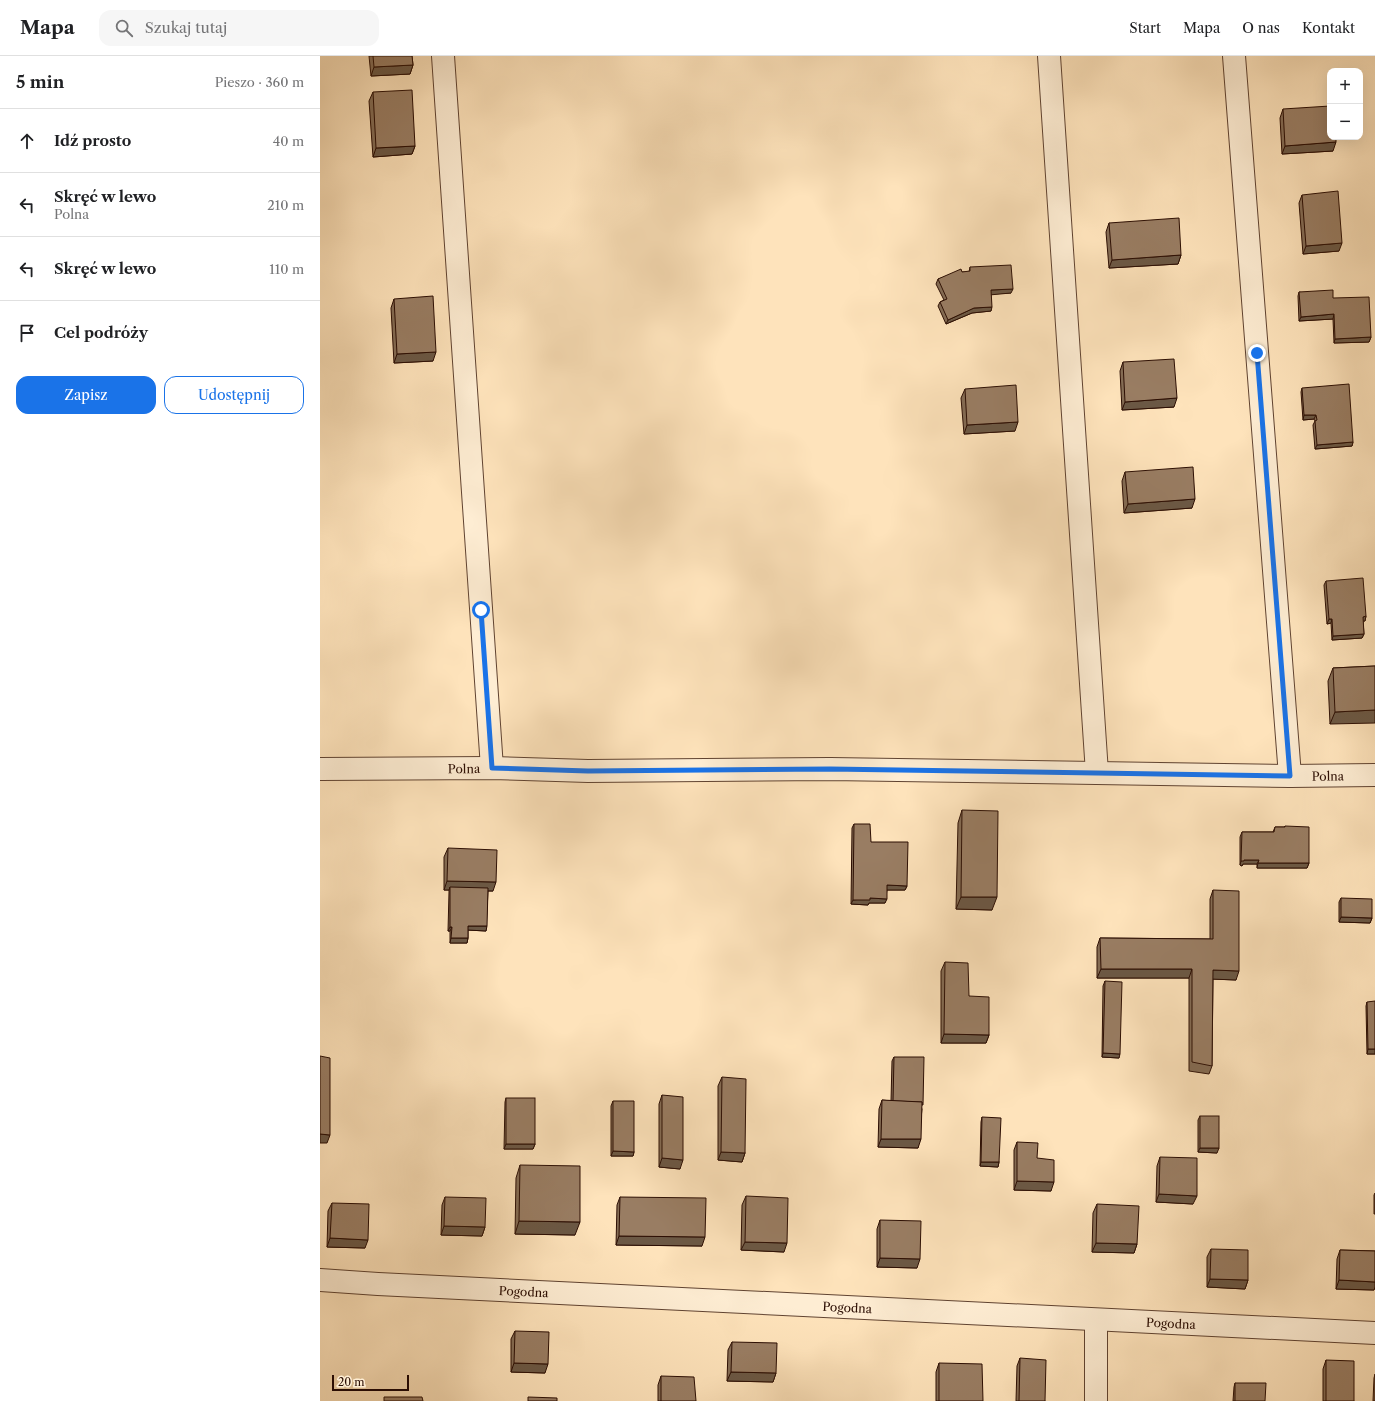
<!DOCTYPE html>
<html lang="pl">
<head>
<meta charset="utf-8">
<style>
	:root { --surface:#fff; --page:#f6f6f6; --text:#202124; --muted:#757577; --line:#e0e0e0; --accent:#1a73e8 }
	body { margin:0; font-family:"Libre Caslon Text",serif; background:var(--page); color:var(--text) }
	.controls { position:absolute; right:12px; top:12px; display:grid; overflow:hidden; border-radius:8px; box-shadow:0 4px 16px #0002 }
	.controls button { width:36px; height:36px; display:grid; place-items:center; padding:0; border:0; border-bottom:1px solid var(--line); background:var(--surface); color:var(--text); font:20px sans-serif }
	.scale { position:absolute; left:12px; bottom:10px; width:77px; box-sizing:border-box; padding-left:4px; border:2px solid #2c0e03; border-top:0; font-size:11px; line-height:14px; white-space:nowrap; color:#2c0e03; -webkit-text-stroke:3px #feedd3; paint-order:stroke }
	.stop { position:absolute; width:12px; height:12px; margin:-9px; border:3px solid #1a73e8; border-radius:50%; background:#fff }
	.stop.end { background:#1a73e8; border-color:#fff; box-shadow:0 1px 4px #0008 }
	.list { margin:0; padding:0; list-style:none }
	h2 { display:flex; justify-content:space-between; align-items:center; height:52px; margin:0; padding:0 16px; font-size:17px }
	h2 small { font-size:13px; font-weight:400; color:var(--muted) }
	.list li { display:grid; grid-template-columns:26px 1fr auto; gap:12px; align-items:center; box-sizing:border-box; height:64px; padding:0 16px; border-top:1px solid var(--line) }
	.list b { display:block; font-size:15px; white-space:nowrap }
	.list p { margin:0; font-size:13px; white-space:nowrap; color:var(--muted) }
	.list em { font-size:13px; font-style:normal; color:var(--muted) }
	.actions { display:flex; gap:8px; padding:12px 16px }
	.actions a { flex:1; padding:9px 0; border:1px solid var(--accent); border-radius:12px; text-align:center; font-size:14px; color:var(--accent) }
	.actions .main { background:var(--accent); color:#fff }
	.icon { flex:none; width:22px; height:22px; fill:none; stroke:currentColor; stroke-width:2; stroke-linecap:round; stroke-linejoin:round }
	.map { position:relative; flex:none; width:1055px; height:1345px; overflow:hidden }
	header { display:flex; align-items:center; gap:24px; box-sizing:border-box; height:56px; padding:0 20px; background:var(--surface); border-bottom:1px solid var(--line) }
	header strong { font-size:19px }
	nav { display:flex; gap:22px; margin-inline-start:auto; font-size:14px }
	.search { width:280px; height:36px; background:var(--page); display:flex; align-items:center; gap:10px; box-sizing:border-box; padding:0 14px; border-radius:12px; color:var(--muted); font-size:15px }
	main { display:flex }
	aside { flex:1; background:var(--surface) }
	.map>svg:first-child { display:block }
	.lines { fill:none; stroke-linecap:round; stroke-linejoin:round }
	.minor-casing { stroke:#604331; stroke-width:24 }
	.minor { stroke:#feedd3; stroke-width:22 }
	.wall { fill:#846c55; stroke:#2c0e03 }
	.shaded-wall { fill:#6b5845; stroke:#2c0e03 }
	.building { fill:#997d63; stroke:#2c0e03 }
	.route { stroke:#1a73e8; stroke-width:5 }
	.labels { text-anchor:middle; dominant-baseline:central; stroke-width:3; stroke-linejoin:round; paint-order:stroke }
	.street-label { font-size:12px; fill:#2c0e03; stroke:#feedd3 }
</style>
</head>
<body>
<header>
<strong>Mapa</strong>
<div class="search"><svg class="icon" aria-label="search" viewBox="0 0 24 24"><circle cx="10" cy="10" r="6"/><path d="M15 15l6 6"/></svg>Szukaj tutaj</div>
<nav><a>Start</a><a>Mapa</a><a>O nas</a><a>Kontakt</a></nav>
</header>
<main>
<aside>
<h2>5 min<small>Pieszo · 360 m</small></h2>
<ul class="list">
<li><svg class="icon" aria-label="ahead" viewBox="0 0 24 24"><path d="M12 20V5M6 11l6-6 6 6"/></svg><div><b>Idź prosto</b></div><em>40 m</em></li>
<li><svg class="icon" aria-label="left" viewBox="0 0 24 24"><path d="M17 20v-9H6M10 6l-5 5 5 5"/></svg><div><b>Skręć w lewo</b><p>Polna</p></div><em>210 m</em></li>
<li><svg class="icon" aria-label="left" viewBox="0 0 24 24"><path d="M17 20v-9H6M10 6l-5 5 5 5"/></svg><div><b>Skręć w lewo</b></div><em>110 m</em></li>
<li><svg class="icon" aria-label="arrive" viewBox="0 0 24 24"><path d="M6 21V4h12l-3 4 3 4H6"/></svg><div><b>Cel podróży</b></div></li>
</ul>
<div class="actions"><a class="main">Zapisz</a><a>Udostępnij</a></div>
</aside>
<div class="map">
<svg width="1055" height="1345" viewBox="0 0 1055 1345">
	<rect width="100%" height="100%" fill="#fee3bb"/>
	<filter id="stains"><feTurbulence type="fractalNoise" baseFrequency=".005" numOctaves="4"/><feColorMatrix values="0 0 0 0 .2 0 0 0 0 .09 0 0 0 0 .02 0 0 0 .5 -.17"/></filter>
	<radialGradient id="worn" r=".72"><stop offset=".6" stop-color="#630" stop-opacity="0"/><stop offset="1" stop-color="#630" stop-opacity=".3"/></radialGradient>
	<g class="lines">
		<defs>
			<g id="minor">
				<path d="M123 0 172 712"/>
				<path d="M729 0 777 717"/>
				<path d="M914 0 970 720"/>
				<path id="s1" d="M0 713 172 712 268 715 510 713 970 720 1055 719"/>
				<path id="s2" d="M0 1224 58 1228 1055 1277"/>
				<path d="M776 1345V1264"/>
			</g>
		</defs>
		<use href="#minor" class="minor-casing"/>
		<use href="#minor" class="minor"/>
	</g>
	<g class="wall">
		<path d="M49 0H92L93 9 90 18 51 20Z"/>
		<path d="M53 36 95 90 92 98 53 101 49 45Z"/>
		<path d="M963 53 1013 95 962 98 960 62Z"/>
		<path d="M982 139 1019 195 983 198 979 147Z"/>
		<path d="M789 167 861 199 858 208 789 212 786 176Z"/>
		<path d="M650 211 691 237 671 238V255L652 257 626 268 618 250 620 246 624 244 616 228 618 223 642 216H649Z"/>
		<path d="M979 236 1013 242 1051 281 1049 286 1014 287 1013 263 979 265 978 240Z"/>
		<path d="M74 243 113 305 74 307 71 252Z"/>
		<path d="M803 306 854 351 802 354 800 315Z"/>
		<path d="M982 332 1033 386 1032 390 995 393 993 369 995 365 994 363 983 364 981 336Z"/>
		<path d="M645 333 695 375 644 378 641 342Z"/>
		<path d="M805 416 872 452 804 457 802 425Z"/>
		<path d="M1006 525 1046 560 1045 565H1043L1044 578 1042 582 1012 584 1011 567 1007 568 1004 529Z"/>
		<path d="M1055 610 1010 668 1008 625 1013 612Z"/>
		<path d="M642 754 672 854 636 853 638 767Z"/>
		<path d="M534 768 587 830 585 834H567L565 847H549L548 849 531 848 532 772Z"/>
		<path d="M965 770 989 807 987 812H937V808H923L922 810 920 809V781L922 776H953L955 771H964Z"/>
		<path d="M128 792 173 835H168L166 875 148 874V882L147 887H130V875H128L129 836V834H124V801Z"/>
		<path d="M893 834 916 924 893 923 892 1010 889 1018 869 1015V922H777V891L780 882 890 883V843Z"/>
		<path d="M1021 842 1052 862 1050 867 1019 866V846Z"/>
		<path d="M625 906 649 940 669 979 666 987H621V915Z"/>
		<path d="M785 925 799 1002 782 1001 783 930Z"/>
		<path d="M1047 946 1055 998H1047L1046 950Z"/>
		<path d="M574 1001 602 1053 598 1092 558 1091 559 1053 562 1044 571 1045 572 1005Z"/>
		<path d="M402 1021 425 1097 422 1106 398 1104V1030Z"/>
		<path d="M342 1039 360 1113 339 1111V1048Z"/>
		<path d="M186 1042 215 1088 213 1093H184L185 1046Z"/>
		<path d="M293 1045 314 1096 313 1100H291V1050Z"/>
		<path d="M880 1060 897 1097 878 1096V1064Z"/>
		<path d="M662 1061 679 1106 678 1111 660 1110 661 1066Z"/>
		<path d="M697 1086 717 1102 731 1135 694 1134V1094Z"/>
		<path d="M840 1101 873 1148 836 1146 837 1110Z"/>
		<path d="M200 1109 255 1179 195 1178 196 1122Z"/>
		<path d="M1055 1137V1158H1054V1139Z"/>
		<path d="M426 1140 464 1196 421 1194 422 1149Z"/>
		<path d="M125 1141 165 1171 162 1180 121 1179 122 1149Z"/>
		<path d="M300 1141 382 1190 296 1189 297 1149Z"/>
		<path d="M12 1147 45 1192 7 1191 8 1155Z"/>
		<path d="M777 1148 817 1188 814 1197 772 1196 773 1157Z"/>
		<path d="M560 1164 597 1212 557 1211V1173Z"/>
		<path d="M891 1193 928 1224 925 1233 887 1231V1201Z"/>
		<path d="M1020 1194 1055 1195V1231L1054 1234 1016 1233 1017 1203Z"/>
		<path d="M195 1275 225 1317 191 1316V1283Z"/>
		<path d="M412 1286 456 1317 453 1326 407 1325 408 1294Z"/>
		<path d="M700 1302 725 1345H696L697 1310Z"/>
		<path d="M1006 1304 1034 1345H1003V1313Z"/>
		<path d="M619 1307 663 1345H616V1316Z"/>
		<path d="M1055 1318V1345H1053L1054 1322Z"/>
		<path d="M341 1320 376 1345H338V1329Z"/>
		<path d="M915 1327 945 1345H913L914 1331Z"/>
	</g>
	<g class="shaded-wall">
		<path d="M93 9 90 18 51 20 54 11Z"/>
		<path d="M1016 86 1013 95 962 98 965 90Z"/>
		<path d="M95 90 92 98 53 101 56 92Z"/>
		<path d="M1022 187 1019 195 983 198 986 190Z"/>
		<path d="M861 199 858 208 789 212 792 204Z"/>
		<path d="M693 233 691 237 669 239 671 234Z"/>
		<path d="M672 251 671 255 652 257 626 268 628 264 654 252Z"/>
		<path d="M1014 258 1013 263 979 265 981 261Z"/>
		<path d="M1051 281 1049 286 1014 287 1015 283Z"/>
		<path d="M116 296 113 305 74 307 77 298Z"/>
		<path d="M857 342 854 351 802 354 805 346Z"/>
		<path d="M984 359H996L994 363 983 364Z"/>
		<path d="M698 366 695 375 644 378 647 369Z"/>
		<path d="M1033 386 1032 390 995 393 997 389Z"/>
		<path d="M875 443 872 452 804 457 808 448Z"/>
		<path d="M1046 560 1045 565H1041L1043 561Z"/>
		<path d="M1009 563H1012L1011 567 1007 568Z"/>
		<path d="M1044 578 1042 582 1012 584 1013 580Z"/>
		<path d="M1055 654V667L1010 668 1015 656Z"/>
		<path d="M924 804H939L937 808H923L922 810 920 809 921 805Z"/>
		<path d="M938 807H989L987 812H937Z"/>
		<path d="M127 825 176 826 173 835 130 834V831L129 834H124Z"/>
		<path d="M567 829 587 830 585 834H565Z"/>
		<path d="M641 841H677L672 854 636 853Z"/>
		<path d="M550 842 567 843 565 847H549L548 849 531 848 533 844Z"/>
		<path d="M1021 861 1052 862 1050 867 1019 866Z"/>
		<path d="M148 870H167L166 875 147 874Z"/>
		<path d="M130 871H132L130 875H128Z"/>
		<path d="M131 882H148L147 887H130Z"/>
		<path d="M781 913H872L869 922H777Z"/>
		<path d="M893 914 919 915 916 924 890 923Z"/>
		<path d="M624 978 669 979 666 987H621Z"/>
		<path d="M1048 993H1055V998H1047Z"/>
		<path d="M783 997 800 998 799 1002 782 1001Z"/>
		<path d="M0 1078 10 1079 7 1087H0Z"/>
		<path d="M561 1083H601L598 1092 558 1091Z"/>
		<path d="M186 1088H215L213 1093H184Z"/>
		<path d="M880 1092H899L897 1097 878 1096Z"/>
		<path d="M293 1095 314 1096 313 1100H291Z"/>
		<path d="M401 1096 425 1097 422 1106 398 1104Z"/>
		<path d="M342 1102 363 1104 360 1113 339 1111Z"/>
		<path d="M661 1106H679L678 1111 660 1110Z"/>
		<path d="M697 1125 734 1126 731 1135 694 1134Z"/>
		<path d="M839 1138 877 1140 873 1148 836 1146Z"/>
		<path d="M199 1165 260 1166 255 1179 195 1178Z"/>
		<path d="M124 1170 165 1171 162 1180 121 1179Z"/>
		<path d="M299 1180 385 1181 382 1190 296 1189Z"/>
		<path d="M10 1182 48 1184 45 1192 7 1191Z"/>
		<path d="M425 1186 467 1187 464 1196 421 1194Z"/>
		<path d="M776 1187 817 1188 814 1197 772 1196Z"/>
		<path d="M560 1202 600 1203 597 1212 557 1211Z"/>
		<path d="M890 1223 928 1224 925 1233 887 1231Z"/>
		<path d="M1019 1224 1055 1226V1231L1054 1234 1016 1233Z"/>
		<path d="M194 1307 228 1308 225 1317 191 1316Z"/>
		<path d="M411 1316 456 1317 453 1326 407 1325Z"/>
	</g>
	<g class="building">
		<path d="M53 0H92L93 9 54 11Z"/>
		<path d="M92 34 95 90 56 92 53 36Z"/>
		<path d="M1010 50V81H1016V86L965 90 963 53Z"/>
		<path d="M1018 135 1022 187 986 190 982 139Z"/>
		<path d="M859 162 861 199 792 204 789 167Z"/>
		<path d="M691 209 693 233 671 234 672 251 654 252 628 264 620 246 627 243 618 223 641 213 642 216 650 215V211Z"/>
		<path d="M1013 234V242L1049 241 1051 281 1015 283 1014 258 981 261 979 236Z"/>
		<path d="M113 240 116 296 77 298 74 243Z"/>
		<path d="M854 303 857 342 805 346 803 306Z"/>
		<path d="M1029 328 1033 386 997 389 995 365 997 364 996 359H984L982 332Z"/>
		<path d="M696 329 698 366 647 369 645 333Z"/>
		<path d="M873 411 875 443 808 448 805 416Z"/>
		<path d="M1043 522 1046 560 1043 561 1044 578 1013 580 1012 563H1009L1006 525Z"/>
		<path d="M1055 610V654L1015 656 1013 612Z"/>
		<path d="M642 754 678 755 677 841H641Z"/>
		<path d="M534 768H550L551 786H588L587 830 567 829V843L550 842V844H533Z"/>
		<path d="M965 770 989 771V807H938L939 804H924V805H921L922 776H954L955 771H965Z"/>
		<path d="M128 792 177 794 176 826 127 825Z"/>
		<path d="M130 831 168 832 167 870H148V882H131L132 871H130Z"/>
		<path d="M893 834 919 835V915L893 914 892 1010 872 1006V913H781L780 882 893 883Z"/>
		<path d="M1021 842 1052 843V862L1021 861Z"/>
		<path d="M625 906 648 907 649 940 669 941V979L624 978Z"/>
		<path d="M785 925 802 926 800 998 783 997Z"/>
		<path d="M1055 945V993H1048L1047 946Z"/>
		<path d="M0 1000 10 1002V1079L0 1078Z"/>
		<path d="M574 1001H604L603 1049H602V1046L573 1045Z"/>
		<path d="M402 1021 426 1023 425 1097 401 1096Z"/>
		<path d="M342 1039 363 1041V1104L342 1102Z"/>
		<rect x="186" y="1042" width="29" height="46"/>
		<path d="M562 1044 602 1046 601 1083H561Z"/>
		<path d="M293 1045H314V1096L293 1095Z"/>
		<rect x="880" y="1060" width="19" height="32"/>
		<path d="M662 1061 681 1062 679 1106H661Z"/>
		<path d="M697 1086 718 1087 717 1102 734 1104V1126L697 1125Z"/>
		<path d="M840 1101 877 1102V1140L839 1138Z"/>
		<path d="M200 1109 260 1110V1166L199 1165Z"/>
		<path d="M426 1140 468 1142 467 1187 425 1186Z"/>
		<path d="M125 1141 166 1142 165 1171 124 1170Z"/>
		<path d="M300 1141 386 1142 385 1181 299 1180Z"/>
		<path d="M12 1147 49 1148 48 1184 10 1182Z"/>
		<path d="M777 1148 819 1150 817 1188 776 1187Z"/>
		<path d="M560 1164 601 1165 600 1203 560 1202Z"/>
		<path d="M891 1193 928 1194V1224L890 1223Z"/>
		<path d="M1020 1194 1055 1195V1226L1019 1224Z"/>
		<path d="M195 1275 229 1276 228 1308 194 1307Z"/>
		<path d="M412 1286 457 1287 456 1317 411 1316Z"/>
		<path d="M700 1302 726 1304 725 1345H699Z"/>
		<path d="M1006 1304 1034 1305V1345H1006Z"/>
		<path d="M619 1307 662 1308 663 1345H619Z"/>
		<path d="M341 1320 374 1321 376 1345H341Z"/>
		<path d="M915 1327H946L945 1345H915Z"/>
		<path d="M64 1341H102L103 1345H64Z"/>
		<path d="M208 1341 237 1342V1345H208Z"/>
	</g>
	<g class="lines">
		<path class="route" d="M161 554 172 712 268 715 510 713 970 720 937 297"/>
	</g>
	<g class="labels">
		<g class="street-label">
			<text stroke="none"><textPath href="#s1" startOffset="144">Polna</textPath></text>
			<text stroke="none"><textPath href="#s1" startOffset="1008">Polna</textPath></text>
			<text stroke="none"><textPath href="#s2" startOffset="204">Pogodna</textPath></text>
			<text stroke="none"><textPath href="#s2" startOffset="528">Pogodna</textPath></text>
			<text stroke="none"><textPath href="#s2" startOffset="852">Pogodna</textPath></text>
		</g>
	</g>
	<rect width="100%" height="100%" filter="url(#stains)"/>
	<rect width="100%" height="100%" fill="url(#worn)"/>
</svg>
<div class="controls">
<button>+</button>
<button>−</button>
</div>
<div class="scale">20 m</div>
<div class="stop" style="left:161px;top:554px"></div>
<div class="stop end" style="left:937px;top:297px"></div>
</div>
</main>
</body>
</html>
